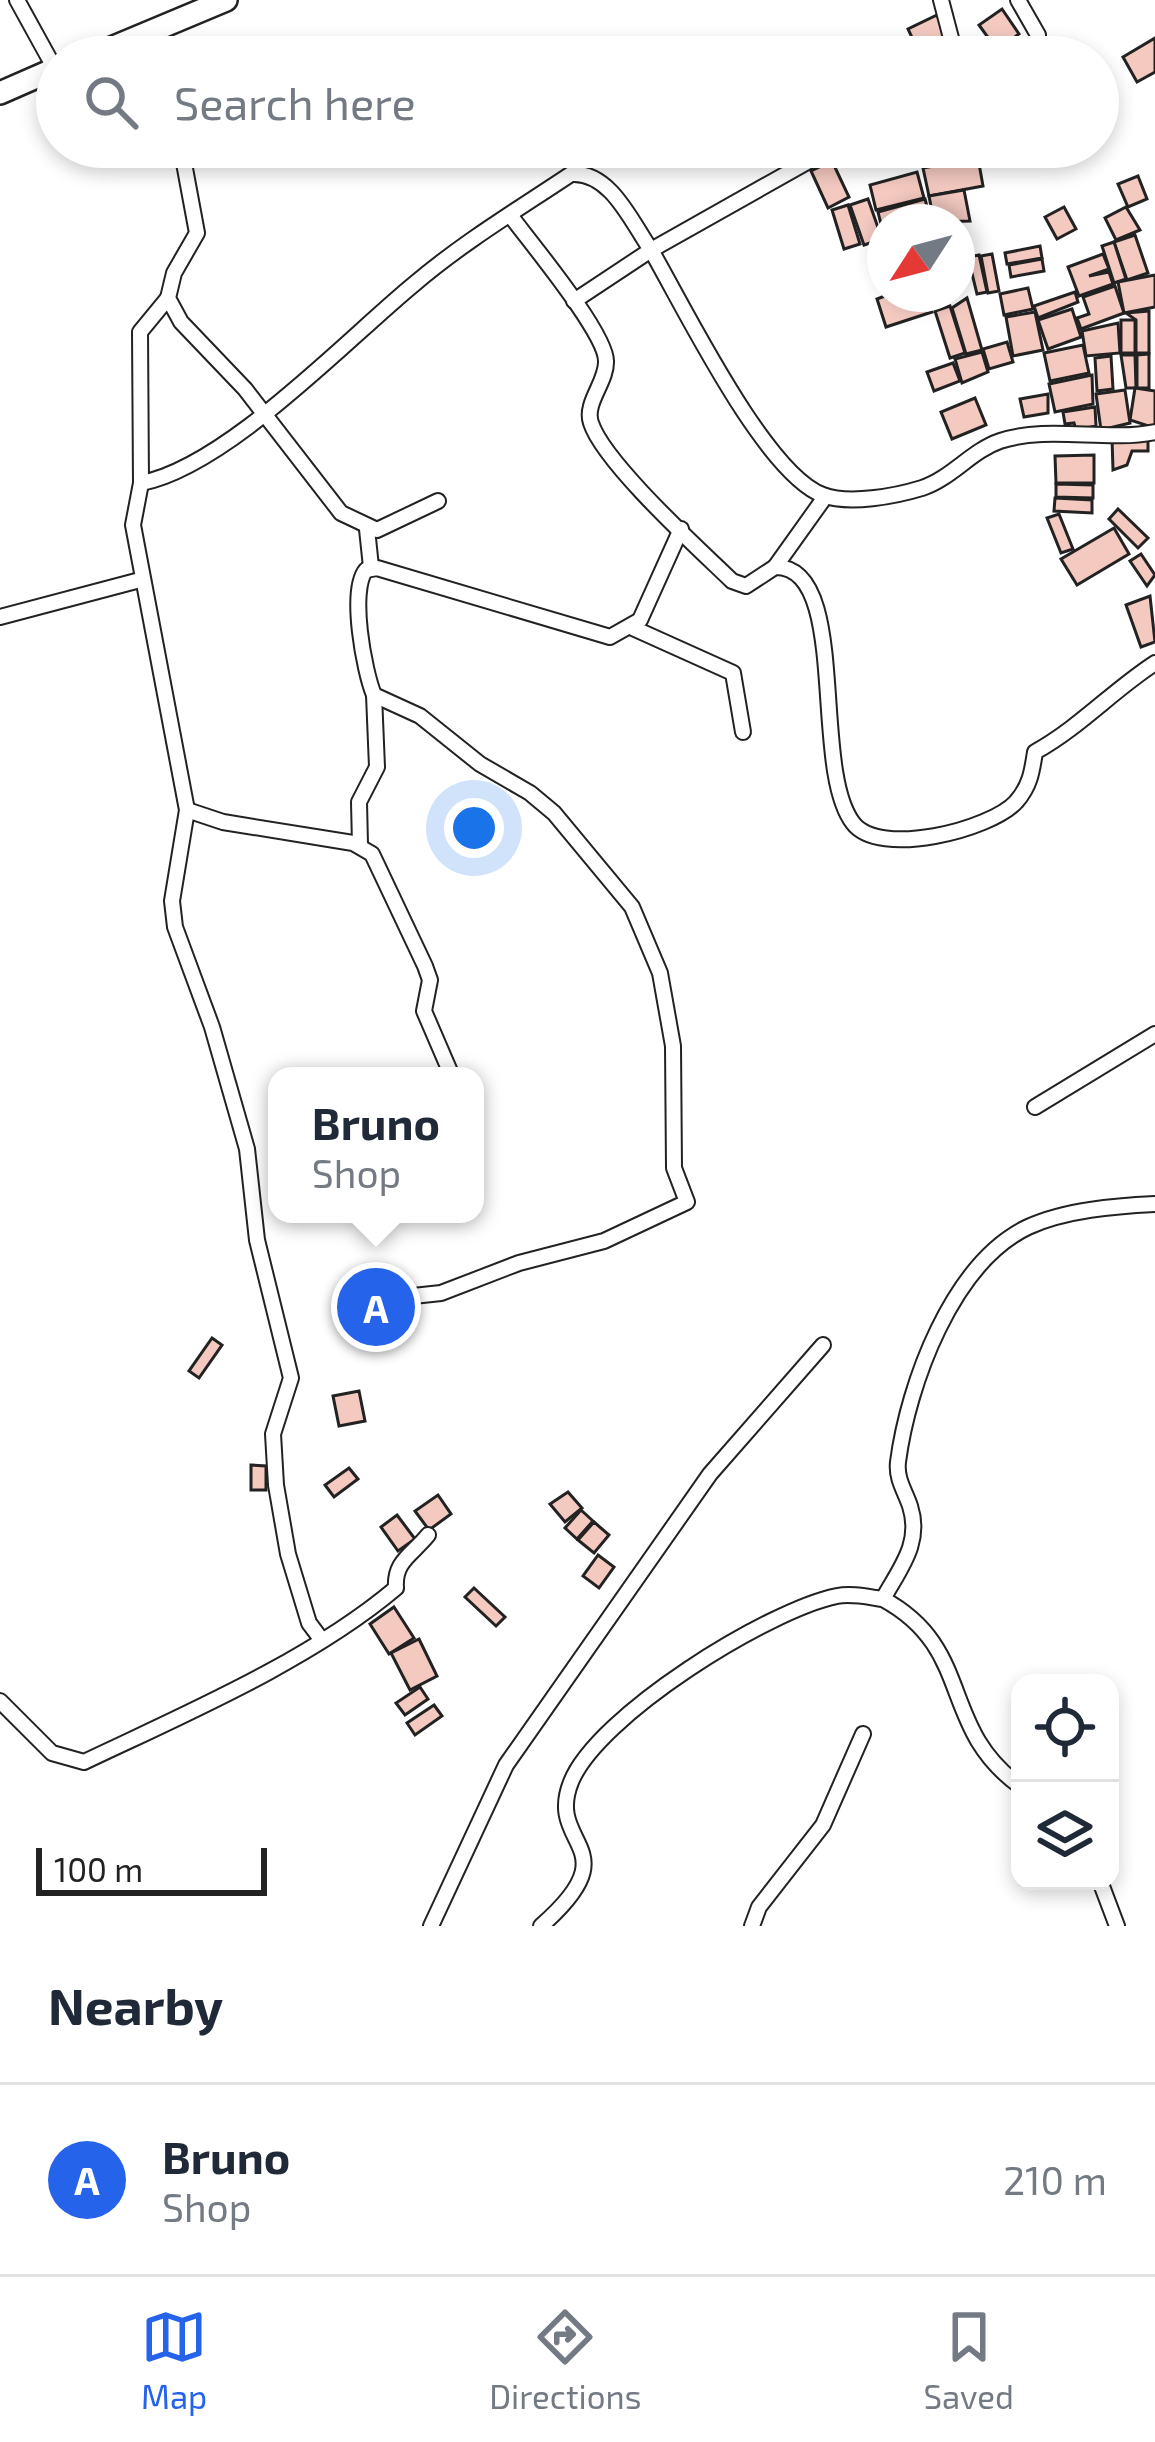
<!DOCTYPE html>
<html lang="en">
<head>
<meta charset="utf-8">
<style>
	:root { --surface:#fff; --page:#f6f6f7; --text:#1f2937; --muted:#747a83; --line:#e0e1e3; --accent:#2563eb }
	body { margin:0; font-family:"Exo 2",sans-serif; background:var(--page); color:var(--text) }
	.controls { position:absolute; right:36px; bottom:36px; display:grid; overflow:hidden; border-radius:24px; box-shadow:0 6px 18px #0003 }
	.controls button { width:108px; height:108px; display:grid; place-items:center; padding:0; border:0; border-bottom:3px solid var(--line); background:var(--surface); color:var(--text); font:60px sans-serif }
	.compass { position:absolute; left:867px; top:204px; width:108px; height:108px; border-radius:50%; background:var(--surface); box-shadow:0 6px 18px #0003; rotate:234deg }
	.scale { position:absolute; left:36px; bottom:30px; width:231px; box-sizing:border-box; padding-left:12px; border:6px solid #222; border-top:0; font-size:33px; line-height:42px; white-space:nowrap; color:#222; -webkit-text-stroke:9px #fff; paint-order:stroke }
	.you { position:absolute; left:474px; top:828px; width:42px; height:42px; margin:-30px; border:9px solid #fff; border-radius:50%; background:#1a73e8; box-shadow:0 0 0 18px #1a73e833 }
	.badge { display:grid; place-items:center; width:78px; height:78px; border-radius:50%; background:var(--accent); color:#fff; font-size:39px; font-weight:700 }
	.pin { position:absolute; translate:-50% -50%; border:6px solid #fff; box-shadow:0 3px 12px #0006 }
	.popup { position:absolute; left:268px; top:1067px; width:216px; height:156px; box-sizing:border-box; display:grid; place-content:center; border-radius:24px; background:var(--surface); filter:drop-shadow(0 3px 9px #0005); font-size:39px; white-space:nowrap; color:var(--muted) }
	.popup b { font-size:45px; color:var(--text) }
	.popup::after { content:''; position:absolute; left:50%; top:100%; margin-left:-24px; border:24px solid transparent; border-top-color:var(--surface) }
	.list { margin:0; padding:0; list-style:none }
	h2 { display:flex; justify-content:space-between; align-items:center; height:156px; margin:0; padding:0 48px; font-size:51px }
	h2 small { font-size:39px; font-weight:400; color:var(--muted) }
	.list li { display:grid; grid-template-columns:78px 1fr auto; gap:36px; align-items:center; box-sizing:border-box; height:192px; padding:0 48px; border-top:3px solid var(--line) }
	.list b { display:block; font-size:45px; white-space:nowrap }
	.list p { margin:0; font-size:39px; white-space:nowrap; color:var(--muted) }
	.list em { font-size:39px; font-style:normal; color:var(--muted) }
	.icon { flex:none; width:66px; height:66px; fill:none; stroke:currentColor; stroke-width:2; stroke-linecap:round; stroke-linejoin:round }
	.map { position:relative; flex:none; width:1155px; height:1926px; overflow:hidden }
	.search { position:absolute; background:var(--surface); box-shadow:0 6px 18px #0003; left:36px; right:36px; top:36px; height:132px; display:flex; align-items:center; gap:30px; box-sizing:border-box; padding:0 42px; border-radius:66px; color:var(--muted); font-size:45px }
	.sheet { height:348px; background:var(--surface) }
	nav { display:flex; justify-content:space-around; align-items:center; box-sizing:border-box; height:168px; border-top:3px solid var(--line); background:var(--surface); font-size:33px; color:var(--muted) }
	nav a { display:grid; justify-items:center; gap:6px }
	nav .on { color:var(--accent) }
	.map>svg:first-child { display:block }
	.building { fill:#f3c9c0; stroke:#222; stroke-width:3 }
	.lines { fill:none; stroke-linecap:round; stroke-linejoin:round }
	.street-casing { stroke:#222; stroke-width:18 }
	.secondary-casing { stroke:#222; stroke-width:26 }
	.street { stroke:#fff; stroke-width:14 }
	.secondary { stroke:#fff; stroke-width:21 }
</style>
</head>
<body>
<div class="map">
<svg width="1155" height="1926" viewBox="0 0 1155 1926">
	<rect width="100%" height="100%" fill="#fff"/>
	<g class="building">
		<path d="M1002 9 1019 34 997 50 979 25Z"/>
		<path d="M937 15 950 43 921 57 908 29Z"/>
		<path d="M1155 38V72L1137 82 1123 57Z"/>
		<path d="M978 158 983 186 929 196 923 168Z"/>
		<path d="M832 161 849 197 828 208 811 171Z"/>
		<path d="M917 172 924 198 876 210 870 185Z"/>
		<path d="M1138 176 1147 199 1128 207 1118 184Z"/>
		<path d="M964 190 970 221 934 222 929 196Z"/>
		<path d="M868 199 882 239 864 245 850 205Z"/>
		<path d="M925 199 931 222H885L884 236 878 212Z"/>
		<path d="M848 205 860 244 844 249 832 210Z"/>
		<path d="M1064 207 1076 229 1057 239 1045 217Z"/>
		<path d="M1126 207 1140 230 1116 240 1105 218Z"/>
		<path d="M1135 235 1148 273 1127 280 1114 242Z"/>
		<path d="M1114 242 1126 279 1114 283 1102 246Z"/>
		<path d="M1040 246 1042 258 1007 264 1005 253Z"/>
		<path d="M992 254 999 291 988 293 981 256Z"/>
		<path d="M1103 254 1109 269 1089 276 1109 272 1113 284 1079 296 1068 267Z"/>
		<path d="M979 255 987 292 977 294 968 257Z"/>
		<path d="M1042 259 1044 271 1011 277 1009 265Z"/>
		<path d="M1155 275V307L1124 313 1118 282Z"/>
		<path d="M1115 286 1124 313 1081 329 1077 318 1089 314 1083 297Z"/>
		<path d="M1028 288 1033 309 1004 315 1000 294Z"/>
		<path d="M1075 292 1078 302 1038 318 1034 306Z"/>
		<path d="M890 294H925L932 312 886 327 877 299Z"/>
		<path d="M967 298 982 350 966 354 952 308Z"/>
		<path d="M950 306 965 353 950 358 935 311Z"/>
		<path d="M1072 309 1081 337 1048 349 1038 320Z"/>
		<path d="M1149 311V353H1136V320L1126 313Z"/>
		<path d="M1035 312 1043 350 1013 356 1006 317Z"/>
		<rect x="1121" y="320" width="14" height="33"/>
		<path d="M1118 323 1120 353 1086 356 1082 331Z"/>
		<path d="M1007 342 1013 362 989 369 983 349Z"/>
		<path d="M1083 345 1089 373 1050 381 1044 353Z"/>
		<path d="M982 352 988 372 962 383 955 359Z"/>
		<path d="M1149 354V388H1137V355Z"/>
		<path d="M1121 355H1135L1136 388H1126Z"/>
		<path d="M1111 356 1113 389 1097 391 1095 358Z"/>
		<path d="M953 363 960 381 934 391 927 372Z"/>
		<path d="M1092 375 1093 404 1055 412 1049 384Z"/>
		<path d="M1135 388 1155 391V428L1130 420Z"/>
		<path d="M1125 390 1130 423 1101 430 1096 394Z"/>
		<path d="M1048 394V413L1024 417 1020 399Z"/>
		<path d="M975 398 986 425 952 439 941 412Z"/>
		<path d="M1095 407 1096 426 1076 430 1074 423 1065 424 1063 412Z"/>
		<path d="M1148 437V451H1132L1127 465 1113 470 1112 438Z"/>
		<path d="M1094 455V483H1056L1055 456Z"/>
		<path d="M1056 484 1093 485V498L1056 497Z"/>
		<path d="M1055 498 1092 500V513L1054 511Z"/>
		<path d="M1118 509 1148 538 1138 548 1109 519Z"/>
		<path d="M1059 514 1073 549 1061 553 1047 518Z"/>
		<path d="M1114 528 1129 554 1077 585 1061 559Z"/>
		<path d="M1141 554 1155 575 1147 586 1130 561Z"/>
		<path d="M1150 596 1155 642 1141 647 1126 605Z"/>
		<path d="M212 1338 222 1345 199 1378 189 1371Z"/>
		<path d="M359 1391 365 1421 339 1426 333 1396Z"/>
		<path d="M251 1465 266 1466V1490H251Z"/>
		<path d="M349 1468 358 1479 334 1497 325 1485Z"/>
		<path d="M568 1492 582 1508 565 1522 550 1504Z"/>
		<path d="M438 1495 451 1514 429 1530 415 1511Z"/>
		<path d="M581 1510 593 1521 577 1539 565 1528Z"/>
		<path d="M397 1515 415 1539 398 1551 381 1527Z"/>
		<path d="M594 1522 609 1535 594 1553 578 1540Z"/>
		<path d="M598 1555 614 1567 599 1588 583 1576Z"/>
		<path d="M474 1588 505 1617 496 1626 465 1597Z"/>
		<path d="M394 1607 414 1638 389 1654 370 1624Z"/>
		<path d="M419 1639 437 1676 410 1690 391 1653Z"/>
		<path d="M420 1687 428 1699 405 1715 396 1703Z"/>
		<path d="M434 1705 442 1716 415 1735 407 1723Z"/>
	</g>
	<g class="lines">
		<defs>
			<g id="street">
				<path d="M17 0 55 69"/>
				<path d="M941 0 956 57"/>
				<path d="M1018 0 1038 35V57"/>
				<path d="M181 147 197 233 174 273 168 298 181 322 245 389 341 513 377 530 438 501"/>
				<path d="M834 147 651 250C684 307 765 474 823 495 849 505 896 496 922 488 952 478 971 451 1000 441 1049 425 1105 442 1155 432"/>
				<path d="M510 215C530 242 606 333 606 361 607 382 584 403 591 423 604 463 699 549 732 581L746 586 775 567 825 497"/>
				<path d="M168 298 140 332 141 483 133 525 187 810 172 901 175 927 212 1027 247 1149 257 1240 291 1378 273 1434 276 1485 288 1554 309 1623 321 1639"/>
				<path d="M141 483C226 467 345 341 413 285 462 243 517 210 571 174 610 171 631 221 651 250L574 301"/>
				<path d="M367 529 371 567"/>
				<path d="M775 567C851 566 810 767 853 823 879 858 990 830 1016 802 1030 786 1032 772 1035 752 1080 727 1112 691 1155 663"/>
				<path d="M0 617 140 580"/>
				<path d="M633 628 733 673 743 732"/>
				<path d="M187 810 223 822 353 843 372 854 425 966 430 980 424 1011 452 1076"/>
				<path d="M360 845 359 802 377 767 374 695"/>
				<path d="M1035 1107 1155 1034"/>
				<path d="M365 1291 404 1297 441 1293 519 1263 604 1241 687 1202 674 1168 673 1046 660 973 632 907 554 813 530 793 480 764 420 716 374 695C364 671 349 590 366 570L377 568 610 637 640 620 681 529"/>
				<path d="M0 1701 52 1753 84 1762C185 1714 311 1660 396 1588 394 1561 412 1555 428 1535"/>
				<path d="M1020 1786C938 1727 975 1649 883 1599 900 1568 922 1543 910 1506 905 1491 896 1479 898 1462 908 1385 952 1263 1028 1227 1065 1210 1115 1206 1155 1204"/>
				<path d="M1100 1881 1117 1926"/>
				<path d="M431 1926 506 1765 710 1474 823 1345"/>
				<path d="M541 1926C632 1846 545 1847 571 1782 597 1716 768 1610 837 1596 852 1593 868 1597 883 1599"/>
				<path d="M752 1926 759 1907 823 1825 863 1734"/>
			</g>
			<g id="secondary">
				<path d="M90 57 226 0"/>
				<path d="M0 93 57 68"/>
			</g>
		</defs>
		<use href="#street" class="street-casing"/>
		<use href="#secondary" class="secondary-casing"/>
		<use href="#street" class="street"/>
		<use href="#secondary" class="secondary"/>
	</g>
</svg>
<div class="controls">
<button><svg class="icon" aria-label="locate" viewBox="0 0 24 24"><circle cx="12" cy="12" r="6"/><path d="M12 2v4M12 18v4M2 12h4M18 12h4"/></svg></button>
<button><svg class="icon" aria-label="layers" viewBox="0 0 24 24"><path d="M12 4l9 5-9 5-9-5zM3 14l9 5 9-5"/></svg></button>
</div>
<svg class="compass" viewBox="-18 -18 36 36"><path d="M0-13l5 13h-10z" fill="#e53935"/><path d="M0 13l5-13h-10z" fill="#747a83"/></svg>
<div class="scale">100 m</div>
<div class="you"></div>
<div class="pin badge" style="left:376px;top:1307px">A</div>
<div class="popup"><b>Bruno</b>Shop</div>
<div class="search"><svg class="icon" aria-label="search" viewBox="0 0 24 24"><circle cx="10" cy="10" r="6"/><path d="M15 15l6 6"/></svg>Search here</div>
</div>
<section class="sheet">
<h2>Nearby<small></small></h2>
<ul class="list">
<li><span class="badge">A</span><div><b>Bruno</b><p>Shop</p></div><em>210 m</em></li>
</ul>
</section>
<nav>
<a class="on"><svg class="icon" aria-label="map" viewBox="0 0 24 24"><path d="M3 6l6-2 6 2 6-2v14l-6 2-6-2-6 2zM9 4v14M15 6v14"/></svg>Map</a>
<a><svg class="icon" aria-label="directions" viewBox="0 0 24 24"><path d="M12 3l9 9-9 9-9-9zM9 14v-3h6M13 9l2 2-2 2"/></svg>Directions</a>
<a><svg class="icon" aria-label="saved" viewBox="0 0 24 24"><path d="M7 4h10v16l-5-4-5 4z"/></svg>Saved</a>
</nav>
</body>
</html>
